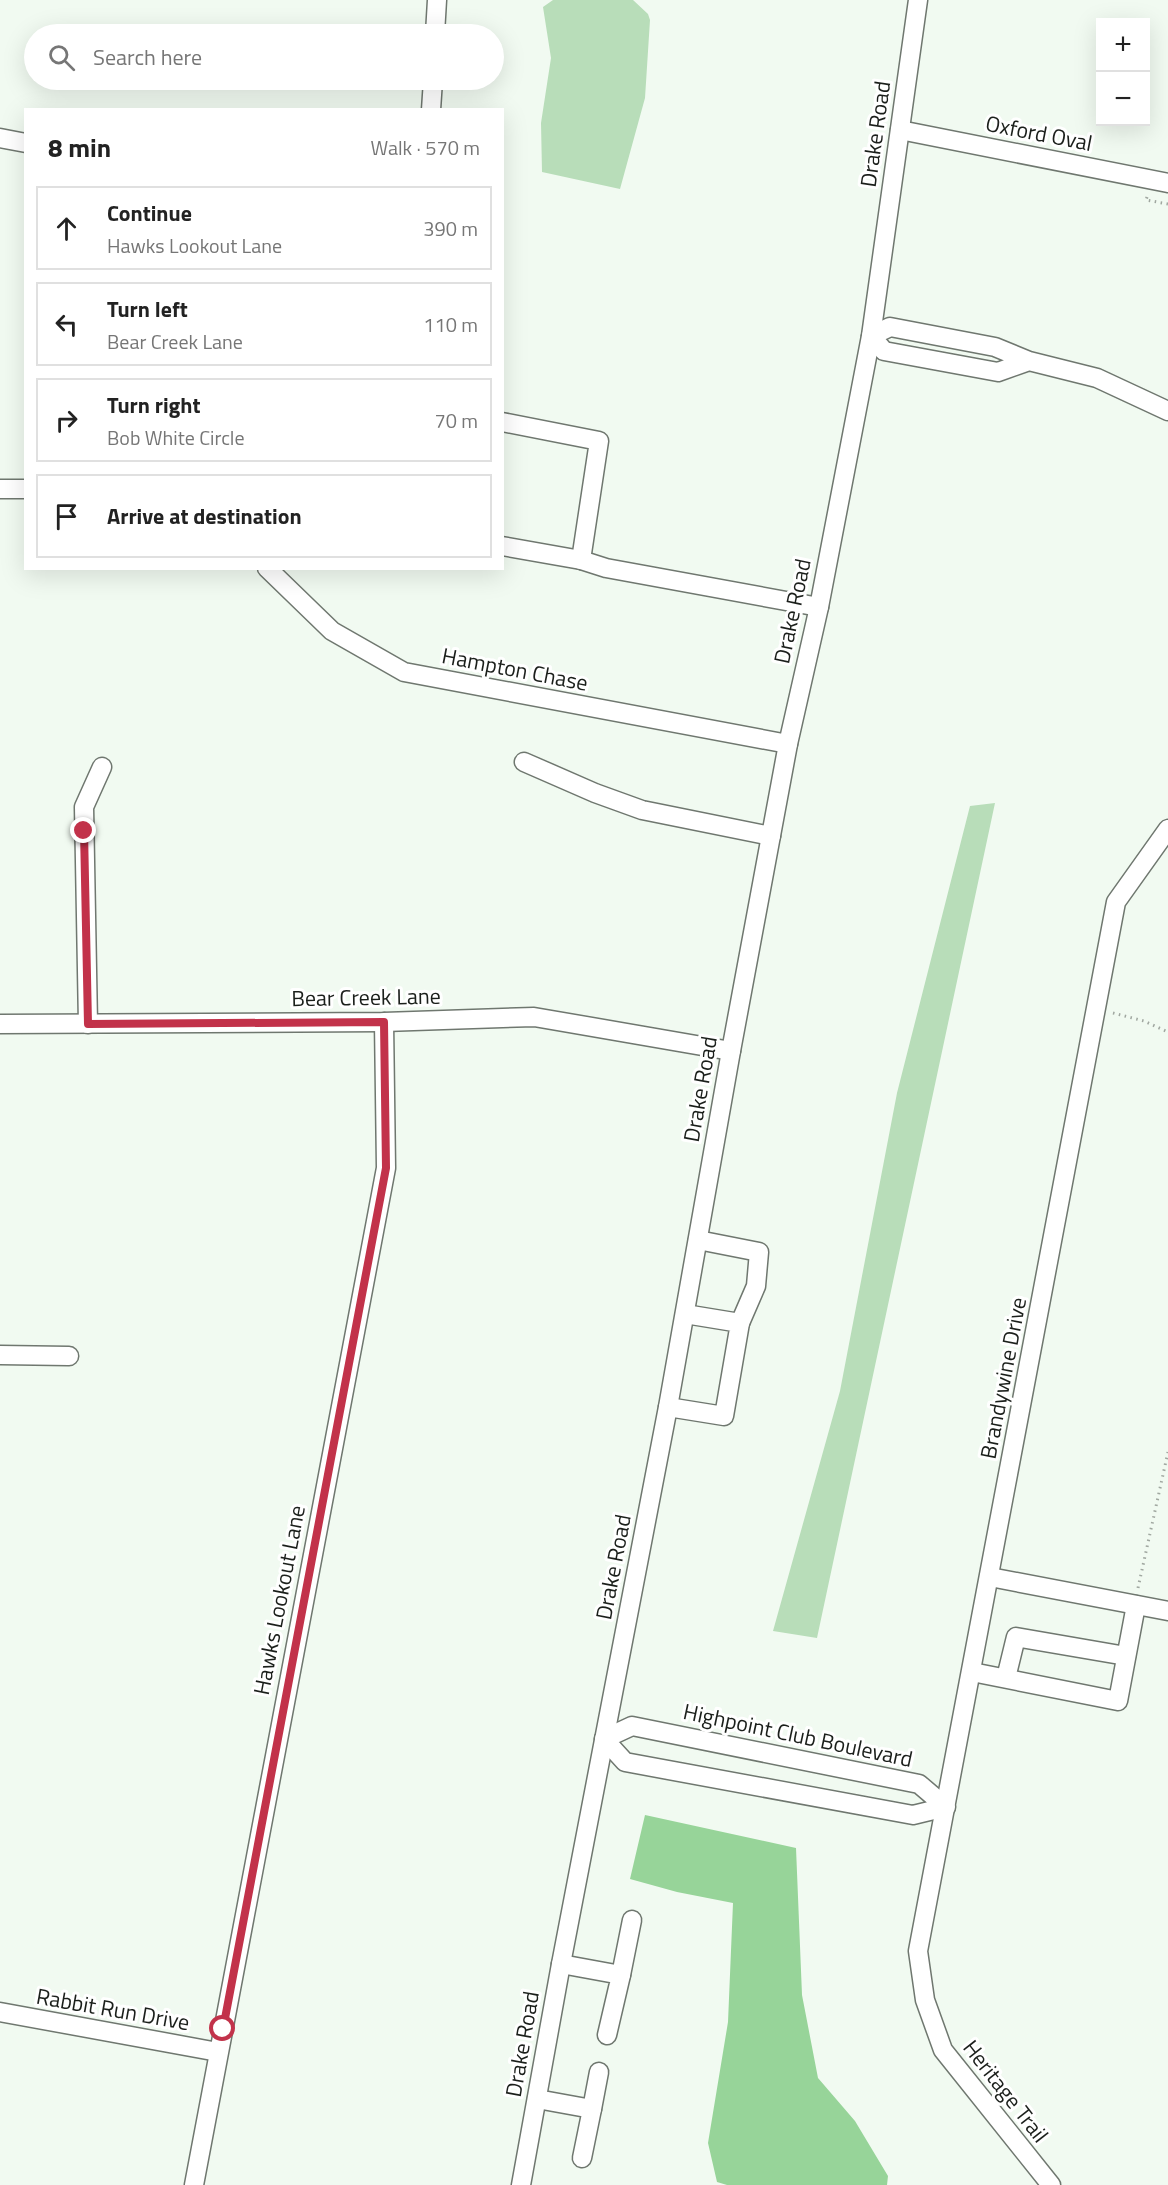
<!DOCTYPE html>
<html lang="en">
<head>
<meta charset="utf-8">
<style>
	:root { --surface:#fff; --page:#f2f2f2; --text:#222; --muted:#767676; --line:#e0e0e0 }
	body { margin:0; font-family:"Titillium Web",sans-serif; background:var(--page); color:var(--text) }
	.controls { position:absolute; right:18px; top:18px; display:grid; overflow:hidden; border-radius:0px; box-shadow:0 6px 24px #0002 }
	.controls button { width:54px; height:54px; display:grid; place-items:center; padding:0; border:0; border-bottom:2px solid var(--line); background:var(--surface); color:var(--text); font:30px sans-serif }
	.stop { position:absolute; width:18px; height:18px; margin:-14px; border:4px solid #c2324a; border-radius:50%; background:#fff }
	.stop.end { background:#c2324a; border-color:#fff; box-shadow:0 2px 6px #0008 }
	.list { margin:0; padding:0; list-style:none }
	h2 { display:flex; justify-content:space-between; align-items:center; height:78px; margin:0; padding:0 24px; font-size:26px }
	h2 small { font-size:20px; font-weight:400; color:var(--muted) }
	.list li { display:grid; grid-template-columns:39px 1fr auto; gap:18px; align-items:center; box-sizing:border-box; height:84px; margin:0 12px 12px; padding:0 12px; border:2px solid var(--line); border-radius:0px }
	.list b { display:block; font-size:22px; white-space:nowrap }
	.list p { margin:0; font-size:20px; white-space:nowrap; color:var(--muted) }
	.list em { font-size:20px; font-style:normal; color:var(--muted) }
	.icon { flex:none; width:33px; height:33px; fill:none; stroke:currentColor; stroke-width:2; stroke-linecap:round; stroke-linejoin:round }
	.map { position:relative; flex:none; width:1168px; height:2185px; overflow:hidden }
	.search { position:absolute; background:var(--surface); box-shadow:0 6px 24px #0002; left:24px; top:24px; width:480px; height:66px; display:flex; align-items:center; gap:15px; box-sizing:border-box; padding:0 21px; border-radius:33px; color:var(--muted); font-size:22px }
	.panel { position:absolute; background:var(--surface); box-shadow:0 6px 24px #0002; left:24px; top:108px; width:480px; height:462px; border-radius:0px }
	.map>svg:first-child { display:block }
	.green { fill:#b8ddb9 }
	.water { fill:#97d499 }
	.lines { fill:none; stroke-linecap:round; stroke-linejoin:round }
	.minor-casing { stroke:#6f776f; stroke-width:21 }
	.path { stroke:#a0a7a0; stroke-width:3; stroke-dasharray:1.5 4.5; stroke-linecap:butt }
	.minor { stroke:#fff; stroke-width:18 }
	.route { stroke:#c2324a; stroke-width:8 }
	.labels { text-anchor:middle; dominant-baseline:central; stroke-width:6; stroke-linejoin:round; paint-order:stroke }
	.street-label { font-size:22px; fill:#1b1f1b; stroke:#fff }
</style>
</head>
<body>
<div class="map">
<svg width="1168" height="2185" viewBox="0 0 1168 2185">
	<rect width="100%" height="100%" fill="#f1faf1"/>
	<g class="green">
		<path d="M553 0H633L648 14 650 20 645 98 620 189 542 172 541 123 551 58 543 7Z"/>
		<path d="M995 803 817 1638 773 1631 840 1391 897 1093 970 806Z"/>
	</g>
	<path class="water" d="M645 1815 796 1848 802 1995 818 2078 855 2121 888 2176 887 2185H727L717 2182 708 2143 728 2022 733 1903 677 1892 630 1879Z"/>
	<g class="lines">
		<defs>
			<g id="minor">
				<path d="M435 34 437 0"/>
				<path d="M431 110 433 80"/>
				<path d="M900 130 1168 183"/>
				<path d="M0 138 26 143"/>
				<path d="M1029 361 998 372 884 351 871 336 890 327 995 347 1029 361 1097 378 1168 411"/>
				<path d="M502 422 599 441 581 560"/>
				<path d="M0 489H26"/>
				<path d="M502 546 581 560 606 568 819 607"/>
				<path d="M267 568 332 631 404 672 788 744"/>
				<path d="M524 762 595 793 642 810 771 836"/>
				<path d="M0 1024 384 1022 534 1017 731 1051"/>
				<path d="M88 1024 84 807 102 767"/>
				<path d="M698 1240 759 1252 756 1286 740 1323"/>
				<path d="M0 1355 69 1356"/>
				<path d="M668 1407 724 1416 740 1323 685 1314"/>
				<path d="M990 1577 1168 1611"/>
				<path d="M972 1672 1118 1701 1136 1605"/>
				<path d="M1006 1678 1016 1637 1126 1656"/>
				<path d="M632 1726 919 1784 946 1807 913 1815 625 1762 604 1739Z"/>
				<path d="M561 1964 621 1975 607 2035"/>
				<path d="M621 1975 632 1920"/>
				<path d="M0 2012 218 2052"/>
				<path d="M537 2099 592 2109 582 2158"/>
				<path d="M592 2109 599 2072"/>
				<path d="M194 2185 386 1168 384 1022"/>
				<path d="M521 2185 561 1964 668 1407 731 1051 788 744 819 607 871 336 918 0"/>
				<path d="M1051 2185 943 2050 925 2000 918 1951 1116 902 1168 829"/>
			</g>
		</defs>
		<use href="#minor" class="minor-casing"/>
		<g class="path">
			<path d="M1147 197 1146 200 1168 204"/>
			<path d="M1113 1013 1144 1021 1168 1032"/>
			<path d="M1138 1588 1168 1452"/>
		</g>
		<use href="#minor" class="minor"/>
	</g>
	<g class="lines">
		<path class="route" d="M84 831 88 1024 384 1022 386 1168 223 2029"/>
	</g>
	<g class="labels">
		<g class="street-label">
			<text transform="translate(1039 133) rotate(11)">Oxford Oval</text>
			<text transform="translate(875 134) rotate(-82)">Drake Road</text>
			<text transform="translate(792 611) rotate(-78)">Drake Road</text>
			<text transform="translate(515 669) rotate(11)">Hampton Chase</text>
			<text transform="translate(366 997) rotate(-1)">Bear Creek Lane</text>
			<text transform="translate(700 1089) rotate(-80)">Drake Road</text>
			<text transform="translate(1003 1378) rotate(-79)">Brandywine Drive</text>
			<text transform="translate(613 1567) rotate(-79)">Drake Road</text>
			<text transform="translate(279 1600) rotate(-79)">Hawks Lookout Lane</text>
			<text transform="translate(798 1735) rotate(12)">Highpoint Club Boulevard</text>
			<text transform="translate(113 2009) rotate(10)">Rabbit Run Drive</text>
			<text transform="translate(522 2044) rotate(-80)">Drake Road</text>
			<text transform="translate(1006 2091) rotate(52)">Heritage Trail</text>
		</g>
	</g>
</svg>
<div class="controls">
<button>+</button>
<button>−</button>
</div>
<div class="stop" style="left:223px;top:2029px"></div>
<div class="stop end" style="left:84px;top:831px"></div>
<div class="search"><svg class="icon" aria-label="search" viewBox="0 0 24 24"><circle cx="10" cy="10" r="6"/><path d="M15 15l6 6"/></svg>Search here</div>
<section class="panel">
<h2>8 min<small>Walk · 570 m</small></h2>
<ul class="list">
<li><svg class="icon" aria-label="ahead" viewBox="0 0 24 24"><path d="M12 20V5M6 11l6-6 6 6"/></svg><div><b>Continue</b><p>Hawks Lookout Lane</p></div><em>390 m</em></li>
<li><svg class="icon" aria-label="left" viewBox="0 0 24 24"><path d="M17 20v-9H6M10 6l-5 5 5 5"/></svg><div><b>Turn left</b><p>Bear Creek Lane</p></div><em>110 m</em></li>
<li><svg class="icon" aria-label="right" viewBox="0 0 24 24"><path d="M7 20v-9h11M14 6l5 5-5 5"/></svg><div><b>Turn right</b><p>Bob White Circle</p></div><em>70 m</em></li>
<li><svg class="icon" aria-label="arrive" viewBox="0 0 24 24"><path d="M6 21V4h12l-3 4 3 4H6"/></svg><div><b>Arrive at destination</b></div></li>
</ul>
</section>
</div>
</body>
</html>
